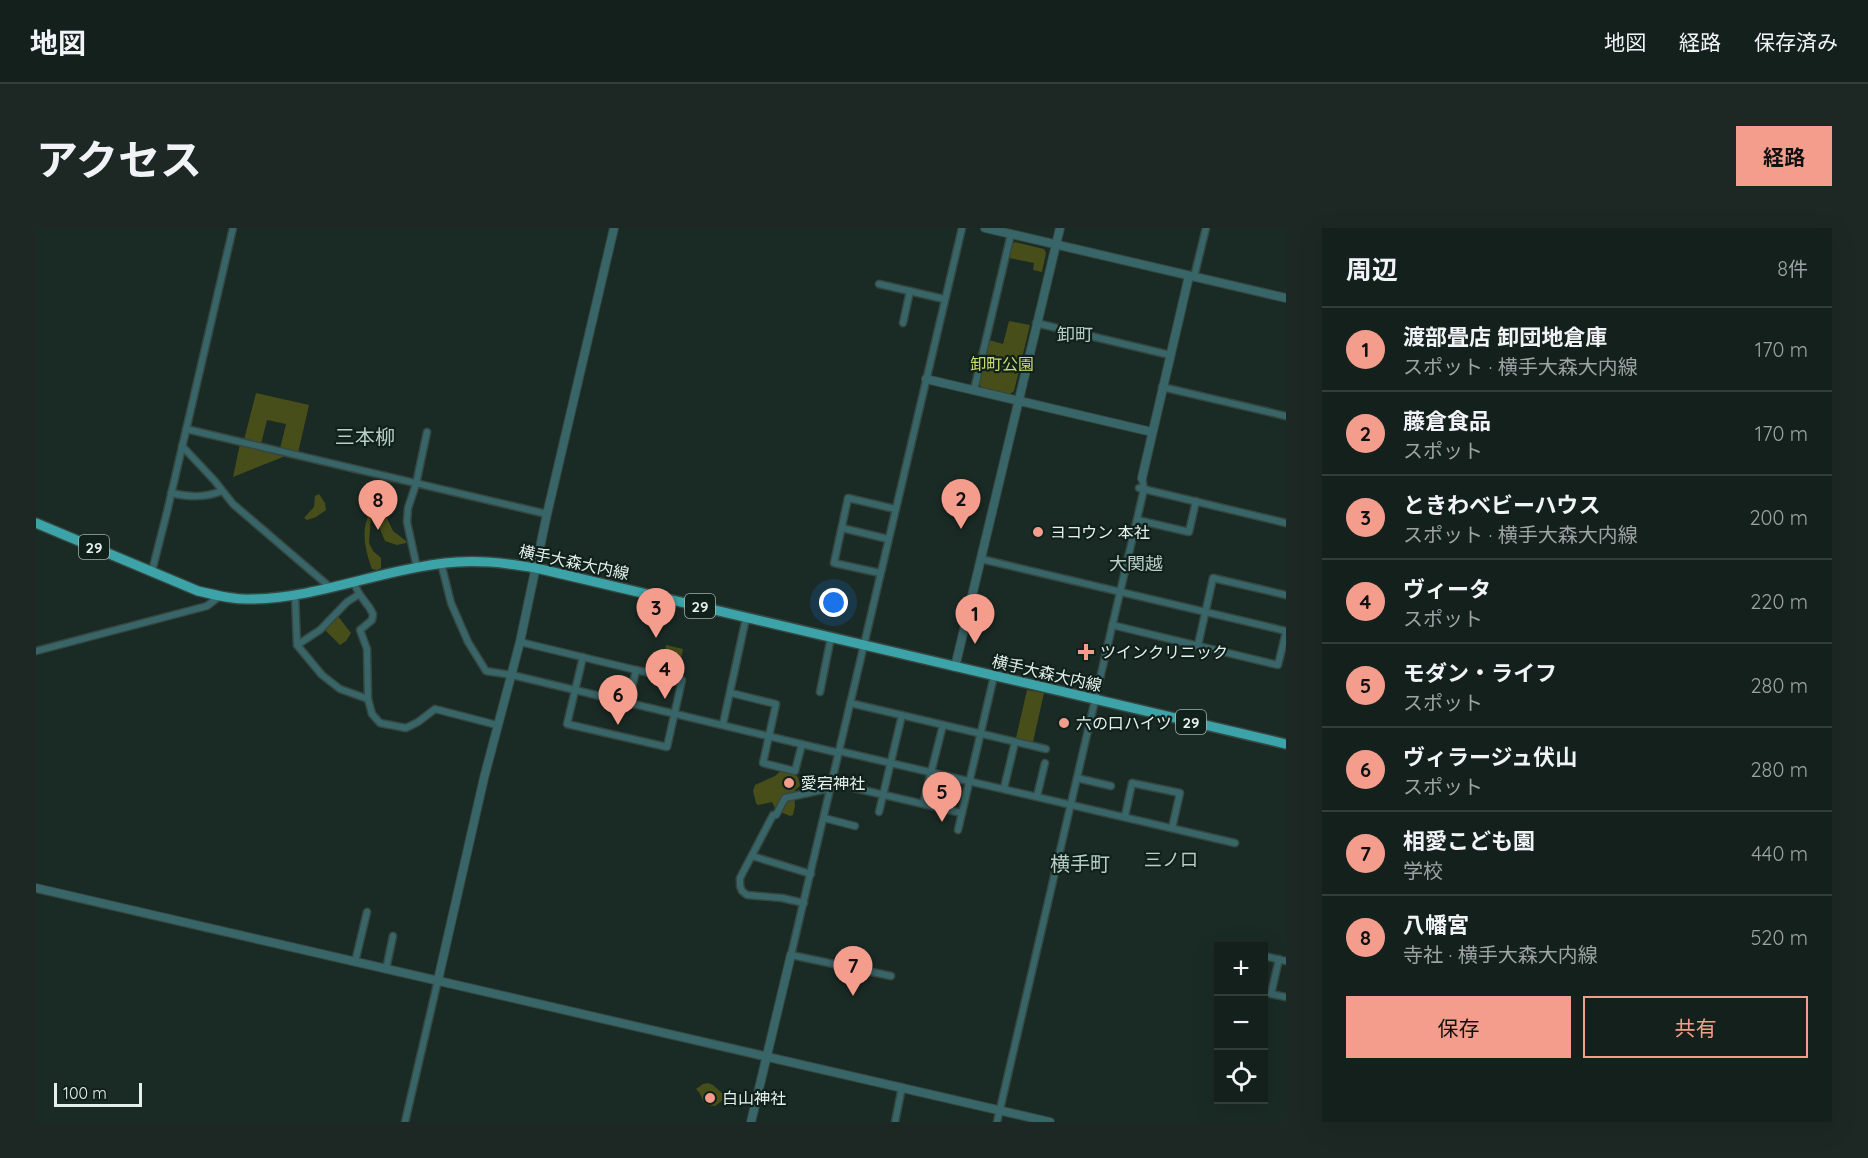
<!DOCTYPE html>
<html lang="ja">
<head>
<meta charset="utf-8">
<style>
	:root { --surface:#14201c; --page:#1d2825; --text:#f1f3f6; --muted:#9da3a3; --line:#333e3b; --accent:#f49d8c }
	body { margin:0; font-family:Quicksand,"Noto Sans JP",sans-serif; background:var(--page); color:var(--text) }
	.controls { position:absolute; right:18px; bottom:18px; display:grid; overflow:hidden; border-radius:0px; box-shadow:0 6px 24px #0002 }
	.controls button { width:54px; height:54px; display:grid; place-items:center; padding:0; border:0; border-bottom:2px solid var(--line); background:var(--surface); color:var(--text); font:30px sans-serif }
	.scale { position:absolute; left:18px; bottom:15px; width:88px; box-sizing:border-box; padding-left:6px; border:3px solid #e5f0ec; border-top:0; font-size:16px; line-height:21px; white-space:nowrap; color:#e5f0ec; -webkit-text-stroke:4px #10211c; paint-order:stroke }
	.you { position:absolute; left:798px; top:375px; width:21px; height:21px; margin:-15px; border:4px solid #fff; border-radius:50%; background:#1a73e8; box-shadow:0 0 0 9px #1a73e833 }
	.badge { display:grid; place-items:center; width:39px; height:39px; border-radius:50%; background:var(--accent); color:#111; font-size:20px; font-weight:700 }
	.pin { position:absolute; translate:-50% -50px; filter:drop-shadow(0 2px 3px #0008) }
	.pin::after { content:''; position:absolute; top:32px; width:21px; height:18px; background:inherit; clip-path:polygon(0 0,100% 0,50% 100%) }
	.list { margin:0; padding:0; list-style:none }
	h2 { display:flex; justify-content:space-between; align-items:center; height:78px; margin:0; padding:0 24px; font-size:26px }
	h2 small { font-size:20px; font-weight:400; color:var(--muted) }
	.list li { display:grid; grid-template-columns:39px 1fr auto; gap:18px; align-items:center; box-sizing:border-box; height:84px; padding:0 24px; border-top:2px solid var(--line) }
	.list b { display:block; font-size:22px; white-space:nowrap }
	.list p { margin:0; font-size:20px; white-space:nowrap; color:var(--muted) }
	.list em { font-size:20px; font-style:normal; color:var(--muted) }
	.actions { display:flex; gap:12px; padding:18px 24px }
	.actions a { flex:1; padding:14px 0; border:2px solid var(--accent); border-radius:0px; text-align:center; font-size:21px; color:var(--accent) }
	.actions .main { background:var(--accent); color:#111 }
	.icon { flex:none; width:33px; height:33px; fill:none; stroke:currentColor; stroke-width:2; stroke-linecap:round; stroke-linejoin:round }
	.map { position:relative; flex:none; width:1250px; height:894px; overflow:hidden; border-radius:0px }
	header { display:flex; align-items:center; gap:36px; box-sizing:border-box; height:84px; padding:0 30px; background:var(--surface); border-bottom:2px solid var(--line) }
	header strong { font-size:28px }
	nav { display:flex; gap:33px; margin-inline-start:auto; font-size:21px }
	.intro { display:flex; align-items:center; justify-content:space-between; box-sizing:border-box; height:144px; padding:0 36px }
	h1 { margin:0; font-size:42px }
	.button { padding:15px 27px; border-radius:0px; background:var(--accent); color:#111; font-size:21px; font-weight:700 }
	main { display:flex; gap:36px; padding:0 36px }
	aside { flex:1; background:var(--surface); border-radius:0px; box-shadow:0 6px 24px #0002 }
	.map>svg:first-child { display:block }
	.green { fill:#474e19 }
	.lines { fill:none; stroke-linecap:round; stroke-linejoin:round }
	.minor-casing { stroke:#364741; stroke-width:9 }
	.tertiary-casing { stroke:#364741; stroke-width:10 }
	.primary-casing { stroke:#364741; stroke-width:12 }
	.minor { stroke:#386568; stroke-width:6 }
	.tertiary { stroke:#386568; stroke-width:8 }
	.primary { stroke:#3ca4a9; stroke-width:9 }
	.poi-dot { fill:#f49d8c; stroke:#10211c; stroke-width:2 }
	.labels { text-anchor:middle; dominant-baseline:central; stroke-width:4.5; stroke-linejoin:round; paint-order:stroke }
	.shield { fill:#10211c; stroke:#a5b2ae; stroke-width:1.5 }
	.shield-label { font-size:15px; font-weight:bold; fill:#e5f0ec }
	.park-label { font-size:16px; fill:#cbdc69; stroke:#10211c }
	.poi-label { font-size:16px; fill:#e5f0ec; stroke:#10211c; text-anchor:start }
	.street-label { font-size:16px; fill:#e5f0ec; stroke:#10211c }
	.neighbourhood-label { font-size:18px; fill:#b8cdc6; stroke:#10211c }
	.quarter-label { font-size:20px; fill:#b8cdc6; stroke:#10211c }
</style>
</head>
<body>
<header>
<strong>地図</strong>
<nav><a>地図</a><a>経路</a><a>保存済み</a></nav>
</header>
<div class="intro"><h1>アクセス</h1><a class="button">経路</a></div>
<main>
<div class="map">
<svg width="1250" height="894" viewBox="0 0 1250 894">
	<rect width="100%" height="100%" fill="#1a2b25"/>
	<g class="green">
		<path d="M979 14 1008 21 1010 25 1006 44 997 42 998 35 973 30 976 17Z"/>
		<path d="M973 93 994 97 978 163 974 166 945 159 943 155 953 112 967 116Z"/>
		<path d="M220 165 273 177 262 225 244 221 250 196 231 192 225 216 208 212Z"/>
		<path d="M204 216 248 227 247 229 197 249Z"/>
		<path d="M283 266 289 275 290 282 280 289 271 292 268 290 278 279 279 268Z"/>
		<path d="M343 283 349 286 357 303 370 313V315L361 317 349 313 342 296 340 286Z"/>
		<path d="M335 287 333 315 337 323 345 330V340L341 342 336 341C330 324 325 305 332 289Z"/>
		<path d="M301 387 315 405 310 413 304 417 288 401Z"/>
		<path d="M630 417 647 421 645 432 628 428Z"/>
		<path d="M991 462 1008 465 997 514 980 510Z"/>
		<path d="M747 541C758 544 763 546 764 558L758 563 759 578 757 587 754 588 740 582 736 574 722 577 720 575 717 563 719 557 739 548Z"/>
		<path d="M672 855 677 857 687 866V872L679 878C663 877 669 869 660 861L667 856Z"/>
	</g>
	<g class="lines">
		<defs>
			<g id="minor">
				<path d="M1158 49 1170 0"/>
				<path d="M843 56 908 71"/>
				<path d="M867 95 874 63"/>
				<path d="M1000 95 1134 127"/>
				<path d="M1126 159 1250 188"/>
				<path d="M938 162 975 6"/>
				<path d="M150 201 511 286"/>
				<path d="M146 218 178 252 197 276 295 360"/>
				<path d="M1103 260 1250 295"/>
				<path d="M135 265C153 269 168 270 186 263"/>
				<path d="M1101 292 1153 304 1160 273"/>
				<path d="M806 300 852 311"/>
				<path d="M945 331 1250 403"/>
				<path d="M405 335 415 375 432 414 450 443 476 447 803 525"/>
				<path d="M381 340 371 294 372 280 380 256 391 204"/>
				<path d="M116 343 131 284 197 0"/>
				<path d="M844 345 798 335 812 270 859 281"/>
				<path d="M318 354C323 371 330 371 337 386L336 392 324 402 331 421 332 471"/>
				<path d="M259 366 261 417 286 447 304 461 332 471 336 486 344 495 370 500 382 494 399 481 461 497"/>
				<path d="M1076 397 1242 437 1250 404"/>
				<path d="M484 414 600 442"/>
				<path d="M261 417 284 402 311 374 322 367"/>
				<path d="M1162 417 1177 350 1250 367"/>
				<path d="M0 423 171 378 184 368"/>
				<path d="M547 429 531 496 631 519 646 452 600 442 593 474"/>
				<path d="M784 464 795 409"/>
				<path d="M695 465 740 476 727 535 759 543 766 516"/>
				<path d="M814 475 1010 521"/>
				<path d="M687 496 710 390"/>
				<path d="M803 523 1199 615"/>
				<path d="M1041 550 1075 558"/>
				<path d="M818 560 926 585"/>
				<path d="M968 560 979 514"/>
				<path d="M1001 568 1009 535"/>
				<path d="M887 576 907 497"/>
				<path d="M843 584 866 487"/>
				<path d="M1089 588 1096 555 1144 565 1136 600"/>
				<path d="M788 590 819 598"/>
				<path d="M922 602 958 448"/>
				<path d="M716 628 775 646"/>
				<path d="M768 675 746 670 711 667 706 663 704 658V650L737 587H740L749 570 795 560"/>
				<path d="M1228 728 1250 733"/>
				<path d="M1243 731 1235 766 1250 769"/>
				<path d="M319 734 331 684"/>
				<path d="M350 741 357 708"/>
				<path d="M855 748 755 727 926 0"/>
				<path d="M369 894 402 752"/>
				<path d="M859 894 866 859"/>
				<path d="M961 894 1108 261 1106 250"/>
			</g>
			<g id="tertiary">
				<path d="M949 0 1250 70"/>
				<path d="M890 151 1116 204"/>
				<path d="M1106 250 1153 48"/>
				<path d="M919 439 1024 0"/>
				<path d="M0 660 1014 894"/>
				<path d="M402 752 448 550 484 414 511 286 578 0"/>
				<path d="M715 894 755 727"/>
			</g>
			<path id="primary" d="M0 295 162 363C180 367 198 372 216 371 282 370 344 342 409 335 440 331 469 335 500 340L1250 516"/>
		</defs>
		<use href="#minor" class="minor-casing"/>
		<use href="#tertiary" class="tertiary-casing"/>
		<use href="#primary" class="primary-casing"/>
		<use href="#minor" class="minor"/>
		<use href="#tertiary" class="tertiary"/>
		<use href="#primary" class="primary"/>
	</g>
	<g class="poi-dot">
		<circle cx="1002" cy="304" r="6"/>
		<path d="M1047 415h6v6h6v6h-6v6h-6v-6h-6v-6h6z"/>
		<circle cx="1028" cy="495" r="6"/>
		<circle cx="753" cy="555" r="6"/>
		<circle cx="674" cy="870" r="6"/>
	</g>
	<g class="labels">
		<g class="shield">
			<rect x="43" y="307" width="30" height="24" rx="4.5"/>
			<rect x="649" y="366" width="30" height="24" rx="4.5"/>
			<rect x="1140" y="482" width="30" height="24" rx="4.5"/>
		</g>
		<g class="shield-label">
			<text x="58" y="319">29</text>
			<text x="664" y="378">29</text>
			<text x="1155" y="494">29</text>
		</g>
		<g class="park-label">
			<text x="966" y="136">卸町公園</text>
		</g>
		<g class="poi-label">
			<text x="1014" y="304">ヨコウン 本社</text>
			<text x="1064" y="424">ツインクリニック</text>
			<text x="1040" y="495">六の口ハイツ</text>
			<text x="765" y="555">愛宕神社</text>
			<text x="686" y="870">白山神社</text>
		</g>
		<g class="street-label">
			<text transform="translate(538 334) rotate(12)">横手大森大内線</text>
			<text transform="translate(1011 445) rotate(13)">横手大森大内線</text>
		</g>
		<g class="neighbourhood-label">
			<text x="1039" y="106">卸町</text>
			<text x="1100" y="335">大関越</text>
			<text x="1135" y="631">三ノ口</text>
		</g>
		<g class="quarter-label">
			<text x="329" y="208">三本柳</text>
			<text x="1044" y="635">横手町</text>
		</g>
	</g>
</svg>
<div class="controls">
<button>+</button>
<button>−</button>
<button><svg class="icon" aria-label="locate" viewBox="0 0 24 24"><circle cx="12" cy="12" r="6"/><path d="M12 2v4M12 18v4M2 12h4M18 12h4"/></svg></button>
</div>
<div class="scale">100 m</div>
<div class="you"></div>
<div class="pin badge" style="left:939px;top:416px">1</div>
<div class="pin badge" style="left:925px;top:301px">2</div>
<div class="pin badge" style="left:620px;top:410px">3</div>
<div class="pin badge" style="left:629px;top:471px">4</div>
<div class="pin badge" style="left:906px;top:594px">5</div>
<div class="pin badge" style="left:582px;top:497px">6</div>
<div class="pin badge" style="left:817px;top:768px">7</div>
<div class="pin badge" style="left:342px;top:302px">8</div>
</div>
<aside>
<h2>周辺<small>8件</small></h2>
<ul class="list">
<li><span class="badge">1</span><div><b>渡部畳店 卸団地倉庫</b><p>スポット · 横手大森大内線</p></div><em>170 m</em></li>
<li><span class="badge">2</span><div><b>藤倉食品</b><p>スポット</p></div><em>170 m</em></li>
<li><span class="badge">3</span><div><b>ときわベビーハウス</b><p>スポット · 横手大森大内線</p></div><em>200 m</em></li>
<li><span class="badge">4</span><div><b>ヴィータ</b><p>スポット</p></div><em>220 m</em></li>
<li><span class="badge">5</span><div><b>モダン・ライフ</b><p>スポット</p></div><em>280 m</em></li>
<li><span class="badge">6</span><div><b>ヴィラージュ伏山</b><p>スポット</p></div><em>280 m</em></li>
<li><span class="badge">7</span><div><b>相愛こども園</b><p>学校</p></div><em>440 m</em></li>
<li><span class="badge">8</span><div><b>八幡宮</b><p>寺社 · 横手大森大内線</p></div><em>520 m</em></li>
</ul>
<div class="actions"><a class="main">保存</a><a>共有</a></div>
</aside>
</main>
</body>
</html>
